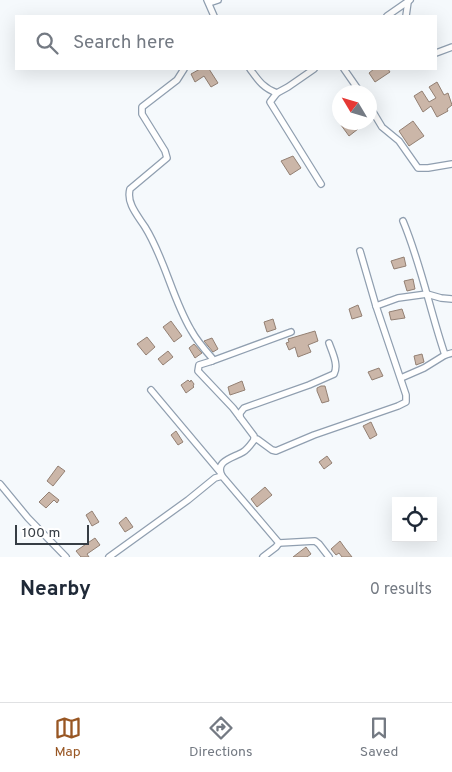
<!DOCTYPE html>
<html lang="en">
<head>
<meta charset="utf-8">
<style>
	:root { --surface:#fff; --page:#f6f6f7; --text:#1f2937; --muted:#747a83; --line:#e0e1e3; --accent:#985623 }
	body { margin:0; font-family:Overpass,sans-serif; background:var(--page); color:var(--text) }
	.controls { position:absolute; right:15px; bottom:15px; display:grid; overflow:hidden; border-radius:0px; box-shadow:0 5px 20px #0002 }
	.controls button { width:45px; height:45px; display:grid; place-items:center; padding:0; border:0; border-bottom:1px solid var(--line); background:var(--surface); color:var(--text); font:25px sans-serif }
	.compass { position:absolute; left:332px; top:85px; width:45px; height:45px; border-radius:50%; background:var(--surface); box-shadow:0 5px 20px #0002; rotate:308deg }
	.scale { position:absolute; left:15px; bottom:12px; width:74px; box-sizing:border-box; padding-left:5px; border:2px solid #363d44; border-top:0; font-size:14px; line-height:18px; white-space:nowrap; color:#363d44; -webkit-text-stroke:4px #fff; paint-order:stroke }
	.list { margin:0; padding:0; list-style:none }
	h2 { display:flex; justify-content:space-between; align-items:center; height:65px; margin:0; padding:0 20px; font-size:21px }
	h2 small { font-size:16px; font-weight:400; color:var(--muted) }
	.icon { flex:none; width:28px; height:28px; fill:none; stroke:currentColor; stroke-width:2; stroke-linecap:round; stroke-linejoin:round }
	.map { position:relative; flex:none; width:452px; height:557px; overflow:hidden }
	.search { position:absolute; background:var(--surface); box-shadow:0 5px 20px #0002; left:15px; right:15px; top:15px; height:55px; display:flex; align-items:center; gap:12px; box-sizing:border-box; padding:0 18px; border-radius:0px; color:var(--muted); font-size:19px }
	.sheet { height:145px; background:var(--surface) }
	nav { display:flex; justify-content:space-around; align-items:center; box-sizing:border-box; height:70px; border-top:1px solid var(--line); background:var(--surface); font-size:14px; color:var(--muted) }
	nav a { display:grid; justify-items:center; gap:2px }
	nav .on { color:var(--accent) }
	.map>svg:first-child { display:block }
	.building { fill:#cbb6a8; stroke:#938073 }
	.lines { fill:none; stroke-linecap:round; stroke-linejoin:round }
	.street-casing { stroke:#909fb0; stroke-width:8 }
	.street { stroke:#fff; stroke-width:5.5 }
</style>
</head>
<body>
<div class="map">
<svg width="452" height="557" viewBox="0 0 452 557">
	<rect width="100%" height="100%" fill="#f5f9fc"/>
	<g class="building">
		<path d="M200 69H209L218 83 211 87 204 76 195 82 191 74Z"/>
		<path d="M374 69H388L390 72 375 82 369 73Z"/>
		<path d="M437 82 444 95 448 93 452 105 447 109 448 111 437 117 431 106 423 112 414 96 422 91 429 102 436 98 429 87Z"/>
		<path d="M413 121 424 136 409 146 399 131Z"/>
		<path d="M345 122H354L358 129 349 136 341 125Z"/>
		<path d="M293 156 301 168 290 175 281 161Z"/>
		<path d="M404 257 406 266 394 269 391 261Z"/>
		<path d="M413 279 415 289 407 291 404 281Z"/>
		<path d="M358 305 362 316 352 319 349 309Z"/>
		<path d="M402 309 405 318 391 320 389 312Z"/>
		<path d="M273 319 276 329 267 332 264 322Z"/>
		<path d="M171 321 182 336 174 342 163 327Z"/>
		<path d="M315 331 318 341 308 345 311 352 298 357 295 347 289 350 286 343 289 342 288 339Z"/>
		<path d="M147 337 155 347 146 355 137 344Z"/>
		<path d="M212 338 218 349 213 352 204 341Z"/>
		<path d="M194 344 202 353 195 358 189 348Z"/>
		<path d="M168 351 173 357 163 365 158 359Z"/>
		<path d="M422 354 424 362 416 365 414 356Z"/>
		<path d="M379 368 383 376 372 380 368 372Z"/>
		<path d="M188 380 190 382 191 380 194 384 193 386 194 387 186 393 181 385Z"/>
		<path d="M242 381 245 390 230 395 228 387Z"/>
		<path d="M321 386H325L329 401 322 403 317 391V388Z"/>
		<path d="M371 422 377 435 370 439 363 426Z"/>
		<path d="M176 431 183 442 178 445 171 435Z"/>
		<path d="M327 456 332 463 324 469 319 462Z"/>
		<path d="M58 466 65 471 53 486 47 481Z"/>
		<path d="M265 487 272 495 257 507 251 499Z"/>
		<path d="M49 492 59 500 57 503 54 500 46 508 39 502Z"/>
		<path d="M92 511 99 522 92 526 86 515Z"/>
		<path d="M126 517 133 527 125 532 119 523Z"/>
		<path d="M95 538 100 545 87 554 89 557H81L76 551Z"/>
		<path d="M340 541 345 548 352 557H342L339 553 336 555 331 549Z"/>
		<path d="M306 547 311 554 307 557H293Z"/>
	</g>
	<g class="lines">
		<defs>
			<g id="street">
				<path d="M207 0 214 16"/>
				<path d="M209 3 218 0"/>
				<path d="M387 16 410 0"/>
				<path d="M406 16 408 2"/>
				<path d="M436 53 452 47"/>
				<path d="M184 69 177 80 142 107V114L165 151 167 158 130 189C126 203 138 216 145 227 165 259 172 298 191 330 197 341 204 349 212 358V361L199 365 198 371 233 408 254 436V440C251 444 248 449 243 452 233 458 214 461 222 476L279 543 276 547 263 557"/>
				<path d="M250 69C258 80 263 88 277 93L288 87 314 69"/>
				<path d="M344 69 360 92"/>
				<path d="M277 93 270 102 321 184"/>
				<path d="M370 107 382 127 399 141 418 168H428L452 164"/>
				<path d="M403 221C421 264 430 311 445 355"/>
				<path d="M376 306 398 298 427 294 441 298 452 299"/>
				<path d="M212 361 291 332"/>
				<path d="M401 378 424 368 445 355 452 353"/>
				<path d="M151 390 220 472"/>
				<path d="M240 417V413L244 408 309 385 334 374C339 365 332 352 329 343"/>
				<path d="M254 440 257 439 272 450 276 451 314 435 398 406 406 402V395L376 306 360 251"/>
				<path d="M0 484 28 518 66 557"/>
				<path d="M279 543 315 541 319 544 329 557"/>
				<path d="M109 557 188 500 215 478 222 476"/>
			</g>
		</defs>
		<use href="#street" class="street-casing"/>
		<use href="#street" class="street"/>
	</g>
</svg>
<div class="controls">
<button><svg class="icon" aria-label="locate" viewBox="0 0 24 24"><circle cx="12" cy="12" r="6"/><path d="M12 2v4M12 18v4M2 12h4M18 12h4"/></svg></button>
</div>
<svg class="compass" viewBox="-18 -18 36 36"><path d="M0-13l5 13h-10z" fill="#e53935"/><path d="M0 13l5-13h-10z" fill="#747a83"/></svg>
<div class="scale">100 m</div>
<div class="search"><svg class="icon" aria-label="search" viewBox="0 0 24 24"><circle cx="10" cy="10" r="6"/><path d="M15 15l6 6"/></svg>Search here</div>
</div>
<section class="sheet">
<h2>Nearby<small>0 results</small></h2>
<ul class="list">
</ul>
</section>
<nav>
<a class="on"><svg class="icon" aria-label="map" viewBox="0 0 24 24"><path d="M3 6l6-2 6 2 6-2v14l-6 2-6-2-6 2zM9 4v14M15 6v14"/></svg>Map</a>
<a><svg class="icon" aria-label="directions" viewBox="0 0 24 24"><path d="M12 3l9 9-9 9-9-9zM9 14v-3h6M13 9l2 2-2 2"/></svg>Directions</a>
<a><svg class="icon" aria-label="saved" viewBox="0 0 24 24"><path d="M7 4h10v16l-5-4-5 4z"/></svg>Saved</a>
</nav>
</body>
</html>
